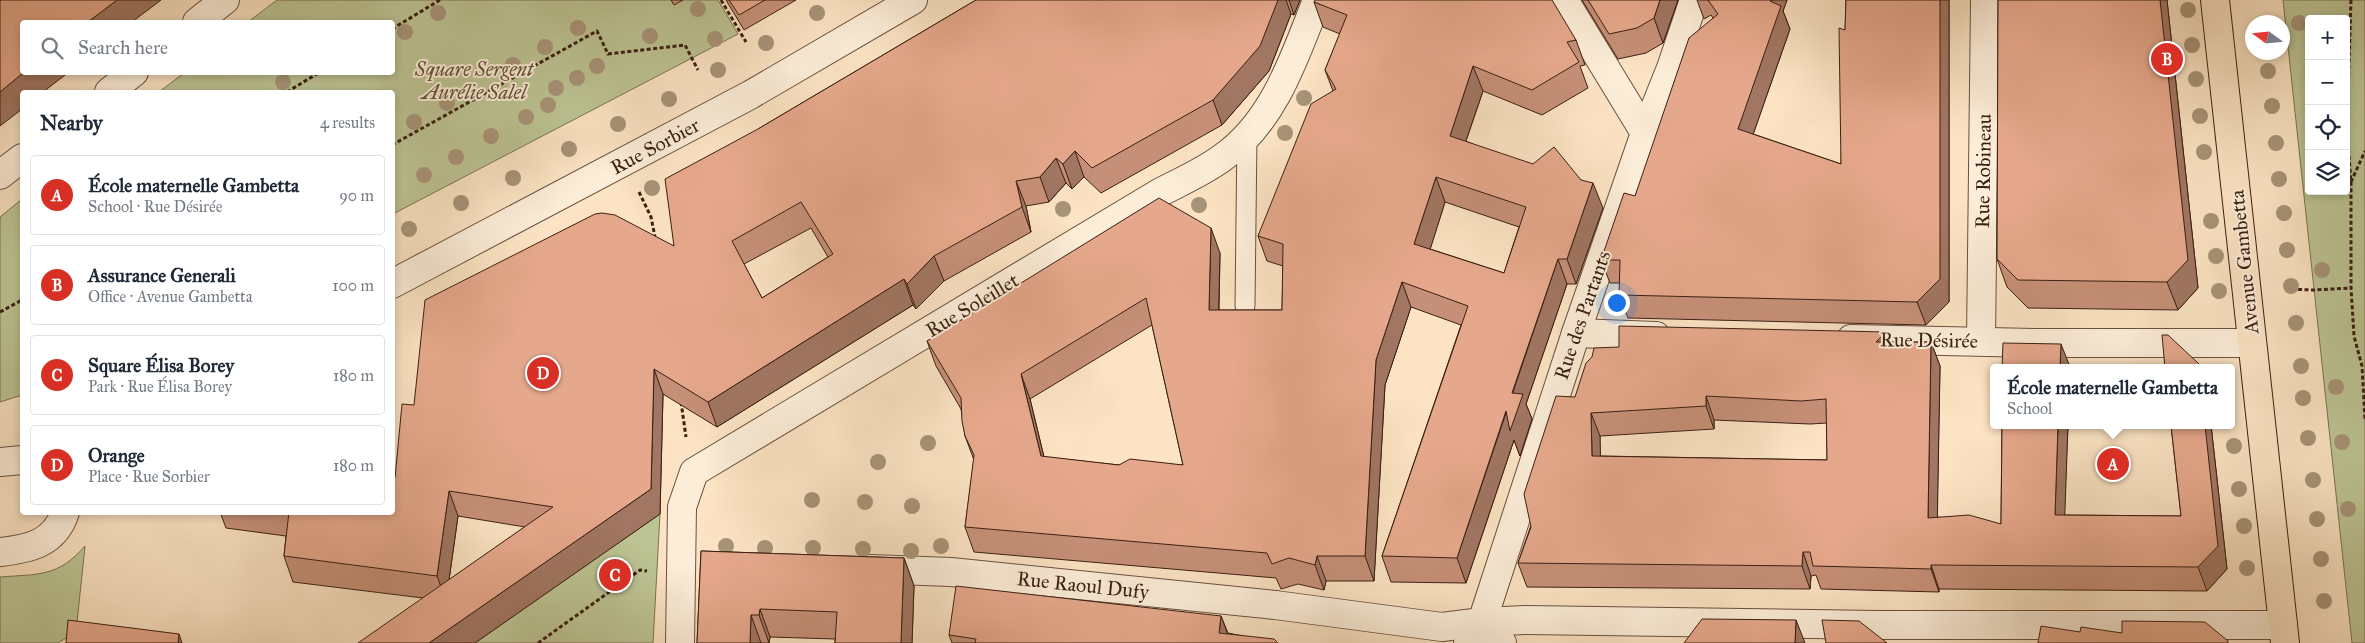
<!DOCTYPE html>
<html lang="en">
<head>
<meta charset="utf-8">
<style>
	:root { --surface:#fff; --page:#f6f6f7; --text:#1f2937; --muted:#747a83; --line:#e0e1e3; --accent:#d93025 }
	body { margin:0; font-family:"IM FELL Great Primer",serif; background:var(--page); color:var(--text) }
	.controls { position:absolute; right:15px; top:15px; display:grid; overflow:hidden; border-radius:5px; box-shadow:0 2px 8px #0003 }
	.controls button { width:45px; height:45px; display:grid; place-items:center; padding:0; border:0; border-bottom:1px solid var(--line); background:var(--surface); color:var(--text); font:25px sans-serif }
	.compass { position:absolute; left:2245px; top:15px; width:45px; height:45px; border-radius:50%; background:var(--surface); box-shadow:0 2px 8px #0003; rotate:285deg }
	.you { position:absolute; left:1616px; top:302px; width:18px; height:18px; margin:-12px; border:4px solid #fff; border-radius:50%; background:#1a73e8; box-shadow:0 0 0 8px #1a73e833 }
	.badge { display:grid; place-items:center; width:32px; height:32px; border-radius:50%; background:var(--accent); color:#fff; font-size:16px; font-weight:700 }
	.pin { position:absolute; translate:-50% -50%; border:2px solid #fff; box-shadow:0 1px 5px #0006 }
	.popup { position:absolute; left:1990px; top:364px; width:245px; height:65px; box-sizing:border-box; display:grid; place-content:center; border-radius:5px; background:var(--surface); filter:drop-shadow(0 1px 4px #0005); font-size:16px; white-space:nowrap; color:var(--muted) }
	.popup b { font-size:19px; color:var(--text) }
	.popup::after { content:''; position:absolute; left:50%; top:100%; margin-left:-10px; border:10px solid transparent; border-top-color:var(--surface) }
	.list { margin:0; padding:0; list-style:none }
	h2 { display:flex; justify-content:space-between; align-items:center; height:65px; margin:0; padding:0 20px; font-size:21px }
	h2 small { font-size:16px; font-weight:400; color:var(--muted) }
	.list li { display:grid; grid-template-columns:32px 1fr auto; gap:15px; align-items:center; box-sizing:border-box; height:80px; margin:0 10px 10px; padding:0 10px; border:1px solid var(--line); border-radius:5px }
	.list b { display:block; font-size:19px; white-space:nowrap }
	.list p { margin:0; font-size:16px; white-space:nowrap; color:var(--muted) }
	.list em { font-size:16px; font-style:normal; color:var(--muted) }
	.icon { flex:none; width:28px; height:28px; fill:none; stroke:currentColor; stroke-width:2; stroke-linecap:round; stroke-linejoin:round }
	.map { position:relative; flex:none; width:2365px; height:643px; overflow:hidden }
	.search { position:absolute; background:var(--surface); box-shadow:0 2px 8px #0003; left:20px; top:20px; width:375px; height:55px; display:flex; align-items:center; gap:12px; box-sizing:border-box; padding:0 18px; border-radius:5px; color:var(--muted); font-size:19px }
	.panel { position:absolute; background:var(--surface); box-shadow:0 2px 8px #0003; left:20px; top:90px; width:375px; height:425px; border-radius:5px }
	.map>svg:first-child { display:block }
	.green { fill:#bdc494; stroke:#7c7252; fill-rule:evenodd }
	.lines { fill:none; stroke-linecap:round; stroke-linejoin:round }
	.service-casing { stroke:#6b503e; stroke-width:21 }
	.pedestrian-casing { stroke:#6b503e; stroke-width:30 }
	.minor-casing { stroke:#6b503e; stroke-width:30 }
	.primary-casing { stroke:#3b1f11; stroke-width:30 }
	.path { stroke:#3b1f11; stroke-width:3; stroke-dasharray:4 2.5; stroke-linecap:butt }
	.service { stroke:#fcedd8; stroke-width:19 }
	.pedestrian { stroke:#fcedd8; stroke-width:28 }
	.minor { stroke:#fcedd8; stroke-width:28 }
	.primary { stroke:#fbe3c3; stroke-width:28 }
	.tree { fill:#a79377 }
	.wall { fill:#c69078; stroke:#3b1f11; fill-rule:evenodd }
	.shaded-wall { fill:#a17662; stroke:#3b1f11 }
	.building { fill:#e6a88c; stroke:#3b1f11; fill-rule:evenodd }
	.labels { text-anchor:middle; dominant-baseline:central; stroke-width:4; stroke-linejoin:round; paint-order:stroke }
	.park-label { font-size:20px; font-style:italic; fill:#625138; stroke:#fcedd8 }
	.street-label { font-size:20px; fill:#3b1f11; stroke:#fcedd8 }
</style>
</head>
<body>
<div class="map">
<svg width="2365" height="643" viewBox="0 0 2365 643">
	<rect width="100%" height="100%" fill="#fbe3c3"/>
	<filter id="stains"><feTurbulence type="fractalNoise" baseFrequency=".004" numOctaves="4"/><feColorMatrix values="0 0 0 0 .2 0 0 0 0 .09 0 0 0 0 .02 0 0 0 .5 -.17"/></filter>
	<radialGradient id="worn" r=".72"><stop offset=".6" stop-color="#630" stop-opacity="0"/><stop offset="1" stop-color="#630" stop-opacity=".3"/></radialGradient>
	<g class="green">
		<path d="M277 0H718L738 34 393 214 392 92H159L184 73 392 72V22H248Z"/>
		<path d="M2283 0H2365V643H2352ZM2309 19H2346V191H2309Z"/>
		<path d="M22 199V395L0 402V217Z"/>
		<path d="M660 514 653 643H475Z"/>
		<path d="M85 546 76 632 58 643H0V577C39 574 58 577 85 546Z"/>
	</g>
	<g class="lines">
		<defs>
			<path id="service" d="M1245 306 1247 135"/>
			<g id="pedestrian">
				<path d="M870 569 951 572 1275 605"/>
				<path d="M1482 622 1502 643"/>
			</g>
			<g id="minor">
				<path d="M197 22 225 0"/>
				<path d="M109 92 134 72"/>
				<path d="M1645 133 1671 68 1694 0"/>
				<path d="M0 175 22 158"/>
				<path d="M392 284 750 95 913 0"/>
				<path d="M1576 333 1656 336"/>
				<path d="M1851 339 2037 343H2252"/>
				<path d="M1981 341 1985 0"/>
				<path d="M0 462 22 460"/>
				<path d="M0 552C28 549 55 544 65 512"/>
				<path d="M1275 605 1442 627 1482 622 1525 620 1879 625H2283"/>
				<path d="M680 643 682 507 694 472 1159 193C1180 182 1203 172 1222 158 1274 122 1295 56 1317 0"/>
				<path d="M1468 643 1482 622 1576 333 1645 133 1564 0"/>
			</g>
			<path id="primary" d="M2215 0 2285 643"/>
		</defs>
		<use href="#service" class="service-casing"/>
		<use href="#pedestrian" class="pedestrian-casing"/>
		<use href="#minor" class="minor-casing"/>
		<use href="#primary" class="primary-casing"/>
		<g class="path">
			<path d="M721 0 746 42"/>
			<path d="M2351 0 2347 129 2351 183V288L2354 336 2362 366 2365 420"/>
			<path d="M392 29 440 0"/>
			<path d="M287 92 320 72"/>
			<path d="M392 145 597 31 608 54 685 45 698 70"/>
			<path d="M2351 182 2365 151"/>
			<path d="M639 192 651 217 655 237"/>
			<path d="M2285 289 2314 290 2351 288"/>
			<path d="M0 312 22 300"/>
			<path d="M681 402 686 437"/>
			<path d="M538 643 640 570 647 571"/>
		</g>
		<use href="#service" class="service"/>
		<use href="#pedestrian" class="pedestrian"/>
		<use href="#minor" class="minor"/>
		<use href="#primary" class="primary"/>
	</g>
	<g class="tree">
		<circle cx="698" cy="9" r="8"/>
		<circle cx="2188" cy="10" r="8"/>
		<circle cx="438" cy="13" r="8"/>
		<circle cx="817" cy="13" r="8"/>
		<circle cx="2299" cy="23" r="8"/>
		<circle cx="578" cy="28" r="8"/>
		<circle cx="405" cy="32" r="8"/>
		<circle cx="650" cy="36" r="8"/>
		<circle cx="715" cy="39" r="8"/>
		<circle cx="766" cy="43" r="8"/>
		<circle cx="2192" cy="45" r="8"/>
		<circle cx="545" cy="47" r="8"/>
		<circle cx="513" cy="65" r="8"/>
		<circle cx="597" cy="66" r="8"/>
		<circle cx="718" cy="70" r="8"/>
		<circle cx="2268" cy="71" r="8"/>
		<circle cx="577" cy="78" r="8"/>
		<circle cx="2196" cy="79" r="8"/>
		<circle cx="283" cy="82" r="8"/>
		<circle cx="556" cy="88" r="8"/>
		<circle cx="1304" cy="98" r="8"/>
		<circle cx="669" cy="99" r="8"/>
		<circle cx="447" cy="103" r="8"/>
		<circle cx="548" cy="105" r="8"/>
		<circle cx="2272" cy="106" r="8"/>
		<circle cx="2200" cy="116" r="8"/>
		<circle cx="526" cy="117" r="8"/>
		<circle cx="414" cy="122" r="8"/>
		<circle cx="618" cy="124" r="8"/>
		<circle cx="1285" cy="133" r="8"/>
		<circle cx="491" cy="136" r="8"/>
		<circle cx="2276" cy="143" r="8"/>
		<circle cx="569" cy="149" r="8"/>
		<circle cx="2204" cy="152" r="8"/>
		<circle cx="456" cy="157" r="8"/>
		<circle cx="424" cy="175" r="8"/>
		<circle cx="513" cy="178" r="8"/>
		<circle cx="2279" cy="179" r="8"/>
		<circle cx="652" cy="188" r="8"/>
		<circle cx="461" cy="203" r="8"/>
		<circle cx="1199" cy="205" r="8"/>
		<circle cx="1063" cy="209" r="8"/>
		<circle cx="2284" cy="213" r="8"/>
		<circle cx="2211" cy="221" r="8"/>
		<circle cx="409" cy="229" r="8"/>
		<circle cx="2287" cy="250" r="8"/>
		<circle cx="2216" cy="256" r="8"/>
		<circle cx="2322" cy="270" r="8"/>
		<circle cx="2291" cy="286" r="8"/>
		<circle cx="2219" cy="291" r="8"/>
		<circle cx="2296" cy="323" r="8"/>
		<circle cx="2301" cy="366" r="8"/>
		<circle cx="2336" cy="387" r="8"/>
		<circle cx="2303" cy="398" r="8"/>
		<circle cx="2308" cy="438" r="8"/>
		<circle cx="2342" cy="442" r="8"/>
		<circle cx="928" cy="443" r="8"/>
		<circle cx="2234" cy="446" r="8"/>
		<circle cx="878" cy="462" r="8"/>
		<circle cx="2313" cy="480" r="8"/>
		<circle cx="2239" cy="489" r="8"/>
		<circle cx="812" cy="500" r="8"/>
		<circle cx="865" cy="502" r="8"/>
		<circle cx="912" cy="506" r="8"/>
		<circle cx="2348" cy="509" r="8"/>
		<circle cx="2317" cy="519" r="8"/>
		<circle cx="2244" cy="526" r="8"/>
		<circle cx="726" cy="546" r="8"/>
		<circle cx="941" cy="546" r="8"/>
		<circle cx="765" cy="548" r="8"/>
		<circle cx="813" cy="548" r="8"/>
		<circle cx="863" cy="549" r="8"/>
		<circle cx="911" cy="551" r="8"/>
		<circle cx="2321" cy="559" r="8"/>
		<circle cx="2247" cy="568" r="8"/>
		<circle cx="2324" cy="601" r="8"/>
	</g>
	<g class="wall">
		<path d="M671 0H683L674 5Z"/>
		<path d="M726 0H796L744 30Z"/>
		<path d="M976 0H1300L1294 15 1291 14 1269 71 1222 125 1101 193 1084 177 1072 189 1066 183 1049 202 1026 206 1031 232 944 281 916 309 913 305 717 427 663 394 660 514 423 598 293 582 284 556 286 536 226 528 220 512H392L395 478 414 405 674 246 758 129ZM811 228 828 257 762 298 744 264ZM458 516 525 527 449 580Z"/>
		<path d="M1582 0H1678L1663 43 1646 53 1618 59Z"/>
		<path d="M1697 0H1787L1783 11 1790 29 1753 134 1841 164 1846 0H1949V302L1926 325 1628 318 1619 295 1620 283H1610L1601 260 1635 196 1713 18 1711 15 1704 19Z"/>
		<path d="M1998 0H2167L2198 288 2178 310 2028 308 2007 287 1997 259Z"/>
		<path d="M1314 2 1576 40 1585 65 1580 66 1588 88 1542 115 1483 91 1466 141 1603 208 1576 284H1567L1526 404 1532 419 1520 456 1514 440 1466 583 1391 582 1382 556 1461 325 1411 307 1385 385 1374 581H1326L1324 590 1298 584 1281 589 1276 578 974 552 965 527 974 460 965 436 961 409 936 366 927 341 1220 253 1219 310H1282L1283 266 1267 261 1258 236 1333 91 1325 70 1340 34 1323 27ZM1445 202 1519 227 1504 273 1430 249ZM1152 325 1183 465H1119L1044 457 1030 399Z"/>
		<path d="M1890 342H1931L1940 366 1937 517 2001 524 2002 425H2068L2064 515 2181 516 2171 425H2211L2227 569 2207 591 1939 589V592L1821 589 1816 575 1811 576 1810 589 1527 587 1518 563 1575 397ZM1714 420 1810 424 1827 423V460L1600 456V436L1714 429Z"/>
		<path d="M701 551 904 558 914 586 912 643H835V639L770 637 769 643H697Z"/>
		<path d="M1221 616 1228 633 1278 643H952L949 635Z"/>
	</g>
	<g class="shaded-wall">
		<path d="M117 0H161L132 22H88Z"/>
		<path d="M1278 0H1286L1291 14 1269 71 1222 125 1213 100Z"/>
		<path d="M1289 0H1300L1294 15Z"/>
		<path d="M1660 0H1678L1663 43 1654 18Z"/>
		<path d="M1771 0H1787L1783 11 1790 29 1747 152 1738 129Z"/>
		<path d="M1940 0H1949V302L1926 325 1917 302Z"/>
		<path d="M2160 0H2167L2198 288 2178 310 2167 282Z"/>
		<path d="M1473 66 1483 91 1459 161 1450 136Z"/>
		<path d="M24 72H69L43 92H22V109L0 126V92Z"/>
		<path d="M1075 151 1084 177 1072 189 1063 164Z"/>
		<path d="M1056 158 1066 183 1049 202 1040 177Z"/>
		<path d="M1436 177 1445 202 1424 269 1414 244Z"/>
		<path d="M1016 181 1026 206 1031 232 1022 207Z"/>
		<path d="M1593 183 1603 208 1576 284 1567 259Z"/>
		<path d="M1211 228 1220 253 1218 336 1209 310Z"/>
		<path d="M934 256 944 281 916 309 907 284Z"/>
		<path d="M1558 259 1567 284 1526 404 1532 419 1520 456 1514 440 1466 583 1457 558Z"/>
		<path d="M904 279 913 305 717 427 708 402Z"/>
		<path d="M1402 282 1411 307 1385 385 1374 581 1365 556 1376 360Z"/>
		<path d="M1886 332 1895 356 1876 342Z"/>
		<path d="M1931 342 1940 366 1937 541 1928 518Z"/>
		<path d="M2061 344 2070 367V368H2060Z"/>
		<path d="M654 369 663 394 660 514 475 643H429L651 489Z"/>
		<path d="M1021 374 1030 399 1050 482 1041 456Z"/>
		<path d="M1706 396 1714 420V429L1706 406Z"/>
		<path d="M1591 413 1600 436 1601 479 1592 456Z"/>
		<path d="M2058 425H2068L2064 538 2055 515Z"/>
		<path d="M2205 425H2211L2227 569 2207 591 2198 567Z"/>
		<path d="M449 491 458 516 446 601 437 576Z"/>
		<path d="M1803 552 1811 576 1810 589 1802 566Z"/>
		<path d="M1317 556 1326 581 1324 590 1315 565Z"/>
		<path d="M904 558 914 586 912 643H901Z"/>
		<path d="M1931 565 1939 589V592L1931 569Z"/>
		<path d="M760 609 770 637 769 643 759 615Z"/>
		<path d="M751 615 761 643H750Z"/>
		<path d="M1221 616 1231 643 1219 633Z"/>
		<path d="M1796 620 1805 643H1795Z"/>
		<path d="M179 634 182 643H178Z"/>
	</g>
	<g class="building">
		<path d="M0 0H117L88 22H22V72H24L0 92Z"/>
		<path d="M729 0H765L739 15Z"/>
		<path d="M976 0H1278L1260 46 1213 100 1092 168 1075 151 1063 164 1056 158 1040 177 1016 181 1022 207 934 256 907 284 904 279 708 402 654 369 651 489 429 643H358L553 507 449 491 437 576 284 556 289 512H392V478H395L402 404 414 405 425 300 595 214 602 213 615 215 674 246 665 179 758 129ZM801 202 833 254 762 298 732 241Z"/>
		<path d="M1315 0H1552L1576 40 1567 42 1579 62 1532 90 1473 66 1450 136 1533 164 1554 147 1581 180 1593 183 1567 259H1558L1512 393 1523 394 1510 431 1506 411 1457 558 1382 556 1468 306 1402 282 1376 360 1365 556H1317L1315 565 1289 558 1272 564 1267 553 965 527 974 455 965 436 962 421 961 398 927 341 1159 198 1211 228 1209 310H1282L1283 244 1258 236 1311 104 1336 89 1325 70 1347 15 1314 2ZM1436 177 1526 207 1504 273 1414 244ZM1146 298 1183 465 1130 459 1119 465 1041 456 1021 374Z"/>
		<path d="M1588 0H1660L1654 18 1637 28 1609 34Z"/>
		<path d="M1708 0H1771L1770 1 1781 6 1738 129 1841 164 1839 28 1845 30 1846 0H1940V279L1917 302 1619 295 1620 260H1601L1624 193 1635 196 1689 38 1718 14Z"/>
		<path d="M1998 0H2160L2188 260 2167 282 2018 280 1997 259Z"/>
		<path d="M1619 326 1886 332 1876 342H1931L1928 518 1969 515 2001 524 2002 425H2058L2055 515 2181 516 2171 425H2205L2218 546 2198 567 1931 565V569L1813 566 1810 552H1803L1802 566 1518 563 1531 527 1524 494 1556 396 1575 397 1586 363 1592 357 1594 348 1619 347ZM1706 396 1801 401 1826 399 1827 460 1592 456 1591 413 1706 406Z"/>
		<path d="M2162 335H2168L2199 364V368H2165Z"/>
		<path d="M2003 343 2061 344 2060 368H2002Z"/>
		<path d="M701 551 904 558 901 643H835L837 612 760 609 759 615H751L750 643H697Z"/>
		<path d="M956 586 1221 616 1219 633 1274 639 1278 643H975L976 639 949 635Z"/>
		<path d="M1702 619 1796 620 1795 643H1684Z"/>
		<path d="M68 620 179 634 178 643H66Z"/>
		<path d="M1822 620 1859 621 1887 643H1826Z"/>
		<path d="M2122 621 2205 622 2228 641V643H2038L2041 626 2080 632 2081 627 2122 633Z"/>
	</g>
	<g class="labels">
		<g class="park-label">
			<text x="474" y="69">Square Sergent<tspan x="474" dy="23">Aurélie Salel</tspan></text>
		</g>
		<g class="street-label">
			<text transform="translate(655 146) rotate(-28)">Rue Sorbier</text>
			<text transform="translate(1983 171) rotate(-89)">Rue Robineau</text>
			<text transform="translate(2244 262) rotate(-96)">Avenue Gambetta</text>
			<text transform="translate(972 305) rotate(-31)">Rue Soleillet</text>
			<text transform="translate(1582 315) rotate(-71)">Rue des Partants</text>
			<text transform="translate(1929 340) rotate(1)">Rue Désirée</text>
			<text transform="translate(1083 585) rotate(6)">Rue Raoul Dufy</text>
		</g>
	</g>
	<rect width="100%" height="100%" filter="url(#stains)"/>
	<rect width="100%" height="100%" fill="url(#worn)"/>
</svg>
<div class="controls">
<button>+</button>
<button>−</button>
<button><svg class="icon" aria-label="locate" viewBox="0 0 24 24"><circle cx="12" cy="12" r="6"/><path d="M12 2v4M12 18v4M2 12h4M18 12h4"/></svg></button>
<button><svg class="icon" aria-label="layers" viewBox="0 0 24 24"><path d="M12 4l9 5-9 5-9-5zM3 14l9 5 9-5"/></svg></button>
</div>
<svg class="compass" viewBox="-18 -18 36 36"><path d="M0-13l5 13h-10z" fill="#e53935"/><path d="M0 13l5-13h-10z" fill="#747a83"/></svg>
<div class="you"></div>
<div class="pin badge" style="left:2113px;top:464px">A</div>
<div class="popup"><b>École maternelle Gambetta</b>School</div>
<div class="pin badge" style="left:2167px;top:59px">B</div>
<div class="pin badge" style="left:615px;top:575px">C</div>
<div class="pin badge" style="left:543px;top:373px">D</div>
<div class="search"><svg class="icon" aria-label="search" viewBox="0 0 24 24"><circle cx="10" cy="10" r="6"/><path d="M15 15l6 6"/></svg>Search here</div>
<section class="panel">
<h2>Nearby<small>4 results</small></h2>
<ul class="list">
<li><span class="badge">A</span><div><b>École maternelle Gambetta</b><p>School · Rue Désirée</p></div><em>90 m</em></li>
<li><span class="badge">B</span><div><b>Assurance Generali</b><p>Office · Avenue Gambetta</p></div><em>100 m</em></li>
<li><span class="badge">C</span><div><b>Square Élisa Borey</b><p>Park · Rue Élisa Borey</p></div><em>180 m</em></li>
<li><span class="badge">D</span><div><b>Orange</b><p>Place · Rue Sorbier</p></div><em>180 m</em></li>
</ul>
</section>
</div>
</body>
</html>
